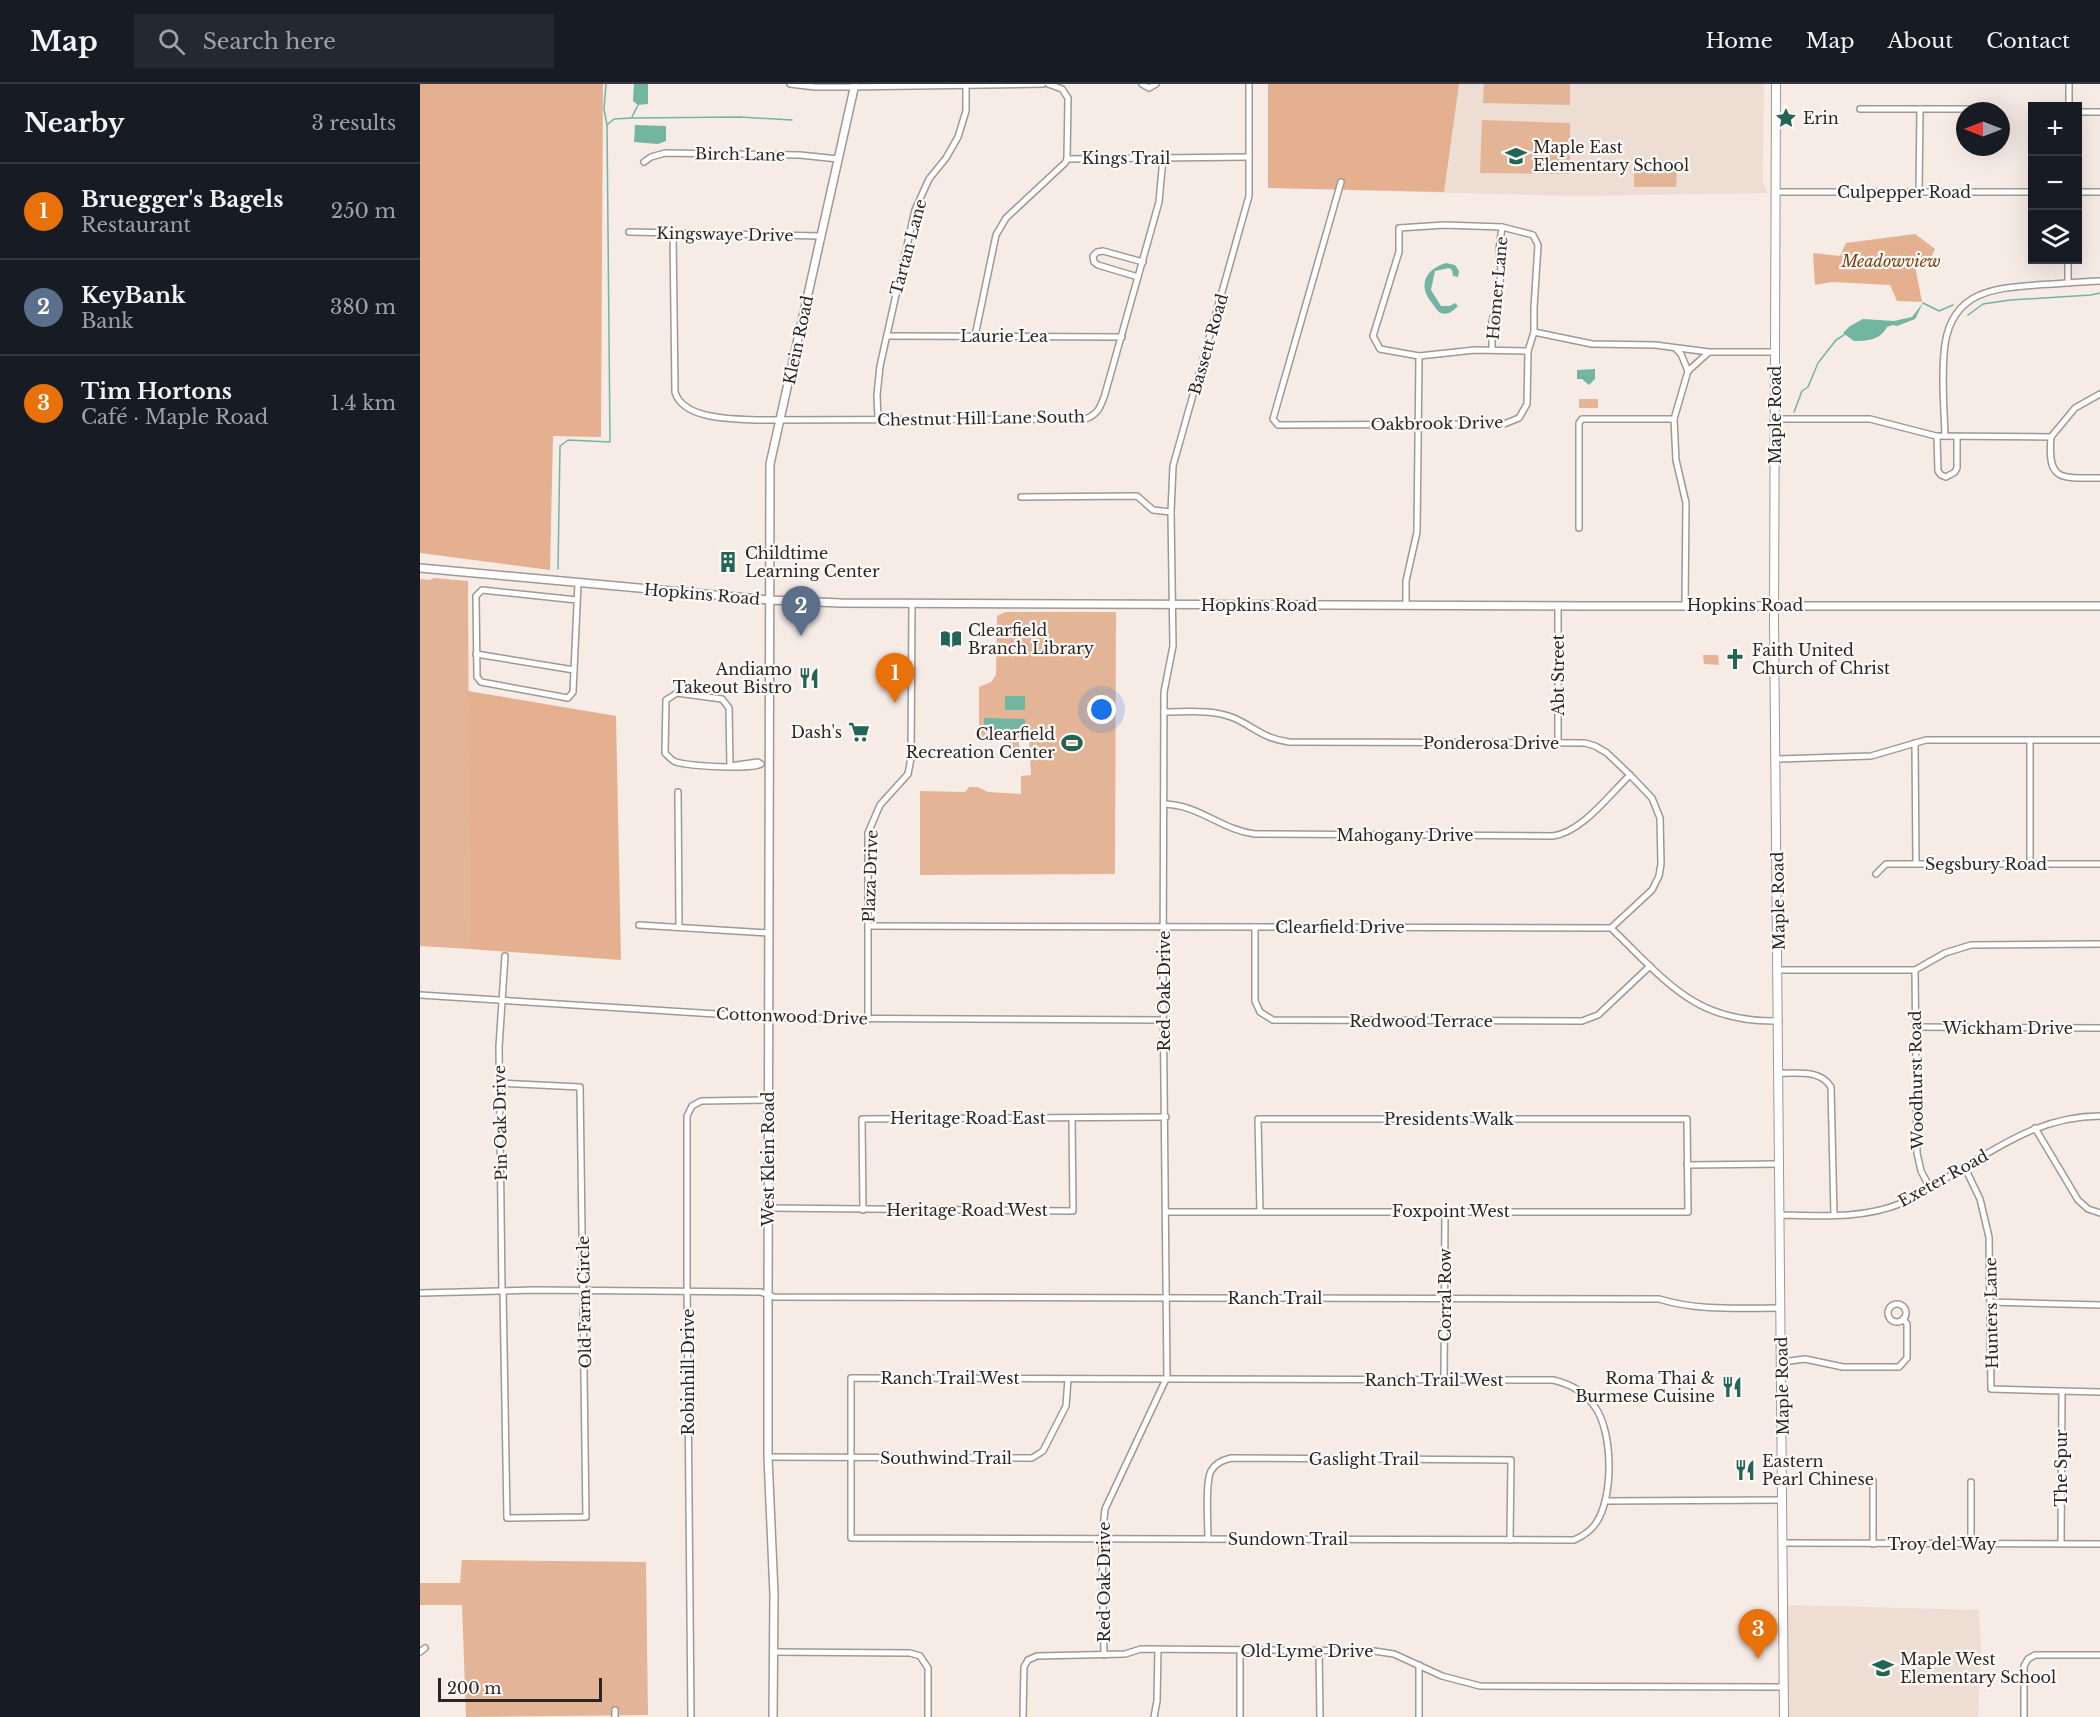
<!DOCTYPE html>
<html lang="en">
<head>
<meta charset="utf-8">
<style>
	:root { --surface:#171b24; --page:#242831; --text:#f1f3f6; --muted:#9ea1a6; --line:#363941; --accent:#94b3ad }
	body { margin:0; font-family:"Libre Baskerville",serif; background:var(--page); color:var(--text) }
	.controls { position:absolute; right:18px; top:18px; display:grid; overflow:hidden; border-radius:0px; box-shadow:0 6px 24px #0002 }
	.controls button { width:54px; height:54px; display:grid; place-items:center; padding:0; border:0; border-bottom:2px solid var(--line); background:var(--surface); color:var(--text); font:30px sans-serif }
	.compass { position:absolute; left:1536px; top:18px; width:54px; height:54px; border-radius:50%; background:var(--surface); box-shadow:0 6px 24px #0002; rotate:270deg }
	.scale { position:absolute; left:18px; bottom:15px; width:164px; box-sizing:border-box; padding-left:6px; border:3px solid #2a2624; border-top:0; font-size:16px; line-height:21px; white-space:nowrap; color:#2a2624; -webkit-text-stroke:4px #fefaf8; paint-order:stroke }
	.you { position:absolute; left:682px; top:626px; width:21px; height:21px; margin:-15px; border:4px solid #fff; border-radius:50%; background:#1a73e8; box-shadow:0 0 0 9px #1a73e833 }
	.badge { display:grid; place-items:center; width:39px; height:39px; border-radius:50%; background:var(--accent); color:#fff; font-size:20px; font-weight:700 }
	.pin { position:absolute; translate:-50% -50px; filter:drop-shadow(0 2px 3px #0008) }
	.pin::after { content:''; position:absolute; top:32px; width:21px; height:18px; background:inherit; clip-path:polygon(0 0,100% 0,50% 100%) }
	.list { margin:0; padding:0; list-style:none }
	h2 { display:flex; justify-content:space-between; align-items:center; height:78px; margin:0; padding:0 24px; font-size:26px }
	h2 small { font-size:20px; font-weight:400; color:var(--muted) }
	.list li { display:grid; grid-template-columns:39px 1fr auto; gap:18px; align-items:center; box-sizing:border-box; height:96px; padding:0 24px; border-top:2px solid var(--line) }
	.list b { display:block; font-size:22px; white-space:nowrap }
	.list p { margin:0; font-size:20px; white-space:nowrap; color:var(--muted) }
	.list em { font-size:20px; font-style:normal; color:var(--muted) }
	.icon { flex:none; width:33px; height:33px; fill:none; stroke:currentColor; stroke-width:2; stroke-linecap:round; stroke-linejoin:round }
	.map { position:relative; flex:none; width:1680px; height:1633px; overflow:hidden }
	header { display:flex; align-items:center; gap:36px; box-sizing:border-box; height:84px; padding:0 30px; background:var(--surface); border-bottom:2px solid var(--line) }
	header strong { font-size:28px }
	nav { display:flex; gap:33px; margin-inline-start:auto; font-size:21px }
	.search { width:420px; height:54px; background:var(--page); display:flex; align-items:center; gap:15px; box-sizing:border-box; padding:0 21px; border-radius:0px; color:var(--muted); font-size:22px }
	main { display:flex }
	aside { flex:1; background:var(--surface) }
	.map>svg:first-child { display:block }
	.built { fill:#eeddd2 }
	.green { fill:#e4b497 }
	.forest { fill:#e4b090 }
	.water { fill:#72b5a1 }
	.lines { fill:none; stroke-linecap:round; stroke-linejoin:round }
	.stream { stroke:#72b5a1; stroke-width:1.5 }
	.minor-casing { stroke:#a19892; stroke-width:8 }
	.tertiary-casing { stroke:#a19892; stroke-width:10 }
	.secondary-casing { stroke:#a19892; stroke-width:10 }
	.minor { stroke:#fff; stroke-width:5 }
	.tertiary { stroke:#fff; stroke-width:7 }
	.secondary { stroke:#fff; stroke-width:8 }
	.labels { text-anchor:middle; dominant-baseline:central; stroke-width:4.5; stroke-linejoin:round; paint-order:stroke }
	.poi-label { font-size:16px; fill:#2a2624; stroke:#fefaf8; text-anchor:start }
	.street-label { font-size:16px; fill:#2a2624; stroke:#fefaf8 }
	.park-label { font-size:16px; font-style:italic; fill:#804110; stroke:#fefaf8 }
</style>
</head>
<body>
<header>
<strong>Map</strong>
<div class="search"><svg class="icon" aria-label="search" viewBox="0 0 24 24"><circle cx="10" cy="10" r="6"/><path d="M15 15l6 6"/></svg>Search here</div>
<nav><a>Home</a><a>Map</a><a>About</a><a>Contact</a></nav>
</header>
<main>
<aside>
<h2>Nearby<small>3 results</small></h2>
<ul class="list">
<li><span class="badge" style="background:#e8710a">1</span><div><b>Bruegger's Bagels</b><p>Restaurant</p></div><em>250 m</em></li>
<li><span class="badge" style="background:#5c6f8a">2</span><div><b>KeyBank</b><p>Bank</p></div><em>380 m</em></li>
<li><span class="badge" style="background:#e8710a">3</span><div><b>Tim Hortons</b><p>Café · Maple Road</p></div><em>1.4 km</em></li>
</ul>
</aside>
<div class="map">
<svg width="1680" height="1633" viewBox="0 0 1680 1633">
	<rect width="100%" height="100%" fill="#f6ebe5"/>
	<g class="built">
		<path d="M848 0H1344L1343 98 1347 109 1157 112 848 104Z"/>
		<path d="M1368 1521 1559 1526 1561 1566 1558 1633H1364Z"/>
	</g>
	<g class="green">
		<path d="M1064 0H1150V21L1063 19Z"/>
		<path d="M1062 36 1150 39V90L1060 89Z"/>
		<path d="M1214 85H1257L1256 103H1214Z"/>
		<rect x="1159" y="315" width="19" height="9"/>
		<path d="M13 494 48 497 50 865 0 862V495L11 496Z"/>
		<path d="M585 528H696L695 790 500 791V707L545 708 549 703H557L568 708 601 710V692L611 691 609 654H599V664H589V654H559V603L571 598 576 591 577 532Z"/>
		<path d="M1283 571H1298L1299 581 1284 580Z"/>
		<path d="M42 1476 226 1478 228 1631 46 1633 42 1521H0V1499H40Z"/>
	</g>
	<g class="forest">
		<path d="M0 0H183L181 353 133 352 130 486 0 469Z"/>
		<path d="M848 0H1039L1024 108 848 104Z"/>
		<path d="M1495 150 1515 165 1511 174 1495 182 1502 218 1477 217 1470 201 1412 198 1395 201 1393 169 1420 172 1426 159Z"/>
		<path d="M48 607 196 632 201 876 50 865Z"/>
	</g>
	<g class="water">
		<path d="M214 0H228V20L218 21 213 17Z"/>
		<path d="M215 41 246 42V57L238 60 214 58Z"/>
		<path d="M1026 179 1035 181 1039 187 1038 193 1033 192 1032 186 1029 184 1015 187 1011 206 1021 222H1030L1035 219 1038 222C1034 226 1028 232 1021 229 1018 228 1014 222 1012 219 997 201 1006 185 1026 179Z"/>
		<path d="M1503 219 1495 235 1477 242 1473 241 1467 243C1460 256 1448 257 1434 257L1423 249 1430 242 1443 235 1474 237 1492 233Z"/>
		<path d="M1175 285V295L1169 301 1162 295H1157V286Z"/>
		<rect x="585" y="612" width="20" height="14"/>
		<path d="M564 634 605 635V647H564Z"/>
	</g>
	<g class="lines">
		<g class="stream">
			<path d="M186 0 184 25 187 41"/>
			<path d="M212 33 218 21"/>
			<path d="M1503 219 1519 227 1533 221"/>
			<path d="M1548 231 1563 220 1590 216 1671 211 1680 209"/>
			<path d="M1374 328 1382 307 1388 303 1398 279 1416 256 1424 251"/>
			<path d="M138 485 140 362 148 356 190 358 187 41 194 35 212 34 320 33 372 36"/>
		</g>
		<defs>
			<g id="minor">
				<path d="M370 0 395 3H426L623 0"/>
				<path d="M628 0 642 5 648 14 647 75"/>
				<path d="M722 0 729 4 736 0"/>
				<path d="M1649 22V0"/>
				<path d="M1440 25H1567"/>
				<path d="M1658 28H1680"/>
				<path d="M647 75 829 73"/>
				<path d="M224 78 231 73 245 69 380 71 418 75"/>
				<path d="M921 98 853 335 858 341 1084 340 1099 334 1107 320 1108 267 1114 248 1172 260 1235 261 1289 268H1355"/>
				<path d="M1356 108H1612"/>
				<path d="M1499 108 1500 25"/>
				<path d="M1658 108H1680"/>
				<path d="M209 148 401 152"/>
				<path d="M253 149 255 308C263 336 314 335 338 336L665 335C678 331 681 322 685 310L739 118 743 74"/>
				<path d="M718 193 678 181 674 178 673 172 677 168 683 167 723 178"/>
				<path d="M1648 199V176"/>
				<path d="M467 252 702 253"/>
				<path d="M555 252 576 151 586 134 645 79 647 75"/>
				<path d="M1256 265 1261 270 1268 287"/>
				<path d="M1072 266V238L1079 209 1081 187 1079 166 1082 143"/>
				<path d="M1108 267 1055 266 999 272 960 265 953 252 979 168V144L1024 141 1082 143 1113 151 1118 161 1114 224V248"/>
				<path d="M458 335 457 311 460 282 495 126 509 95 526 74 538 53 546 27V2"/>
				<path d="M1355 335H1450L1516 352 1631 353"/>
				<path d="M1517 352 1518 387 1521 391 1526 393 1535 388 1537 384V353"/>
				<path d="M1525 352C1524 322 1521 290 1525 260 1533 208 1573 204 1616 201 1637 200 1658 198 1680 197"/>
				<path d="M1631 353C1627 398 1641 394 1680 394"/>
				<path d="M1631 353 1655 324 1680 310"/>
				<path d="M601 413 717 412 733 426 751 428"/>
				<path d="M1159 444V339L1162 335H1254"/>
				<path d="M157 516 62 506 56 512 57 593 61 598 148 614 153 608 158 500"/>
				<path d="M986 521V497L997 448 999 272"/>
				<path d="M1265 521 1266 419 1256 376 1254 335 1268 287 1288 269"/>
				<path d="M56 570 154 586"/>
				<path d="M744 628C767 628 792 625 814 634 836 644 842 654 869 658L1165 659 1175 662 1187 669 1210 691 1232 714 1240 734 1241 780 1239 792 1232 806 1191 844"/>
				<path d="M1138 659V522"/>
				<path d="M1495 659 1496 780"/>
				<path d="M1356 675 1451 672 1506 656H1680"/>
				<path d="M310 682 309 624 302 615 257 609 246 616 245 669C248 672 252 677 256 678 269 682 332 686 341 680L338 678 310 682"/>
				<path d="M258 708 259 843"/>
				<path d="M744 720C780 721 801 746 835 750L1133 752C1162 748 1189 711 1210 691"/>
				<path d="M1610 780V656"/>
				<path d="M1456 790 1466 780H1680"/>
				<path d="M219 841 349 849"/>
				<path d="M448 842 1191 844C1247 898 1275 939 1359 937"/>
				<path d="M835 843V917L840 928 853 936 1162 937 1178 931 1230 882"/>
				<path d="M1358 886H1495L1525 869 1551 861 1680 860"/>
				<path d="M1495 886 1497 1069 1501 1087 1510 1104"/>
				<path d="M0 911 358 934 744 936"/>
				<path d="M448 935V749L460 721 488 690 491 674 492 519"/>
				<path d="M1495 943 1680 944"/>
				<path d="M1359 989C1378 990 1400 985 1411 1003L1414 1131"/>
				<path d="M80 999 160 1003 166 1433 87 1434 83 1207"/>
				<path d="M1615 1044 1658 1116 1668 1125 1680 1129"/>
				<path d="M1267 1081 1360 1080"/>
				<path d="M1545 1084 1560 1115 1569 1153 1571 1305 1680 1308"/>
				<path d="M348 1124 653 1127 652 1034"/>
				<path d="M443 1126 442 1035 746 1033"/>
				<path d="M746 1128H1268L1267 1035H838L840 1128"/>
				<path d="M1360 1131C1402 1132 1443 1135 1482 1119 1493 1114 1504 1107 1514 1101 1569 1070 1615 1032 1680 1032"/>
				<path d="M82 1207 79 963 85 872"/>
				<path d="M0 1209 114 1206 341 1208 354 1213 1239 1215C1278 1227 1320 1224 1361 1224"/>
				<path d="M1570 1218 1680 1221"/>
				<circle cx="1477" cy="1229" r="9"/>
				<path d="M1362 1278 1385 1275 1423 1283H1479L1487 1274V1240L1483 1235"/>
				<path d="M431 1294 1133 1296C1151 1300 1165 1308 1175 1323 1193 1348 1194 1413 1176 1439 1171 1447 1163 1452 1154 1456L431 1454Z"/>
				<path d="M747 1295 743 901 744 608 753 562 751 428 753 382 829 112V0"/>
				<path d="M1024 1296 1025 1127"/>
				<path d="M348 1373 612 1374 623 1367 646 1322 648 1295"/>
				<path d="M1551 1398V1460"/>
				<path d="M1185 1417 1363 1416"/>
				<path d="M788 1455C788 1440 785 1398 791 1387 795 1379 803 1376 811 1374L1091 1376 1090 1456"/>
				<path d="M1363 1459 1680 1460"/>
				<path d="M1453 1460V1397"/>
				<path d="M1641 1460 1642 1307"/>
				<path d="M820 1566V1633"/>
				<path d="M899 1566 900 1633"/>
				<path d="M0 1568 5 1564"/>
				<path d="M353 1568 490 1569 500 1572 508 1584V1633"/>
				<path d="M684 1571 682 1455 685 1425 746 1295"/>
				<path d="M999 1581V1633"/>
				<path d="M195 1626V1633"/>
				<path d="M271 1633 267 1199V1032L272 1022 281 1017 348 1016"/>
				<path d="M603 1633 604 1583 608 1576 617 1572 705 1570 721 1565 954 1567 974 1570 1022 1592 1060 1602 1364 1603"/>
				<path d="M734 1633 737 1617 738 1565"/>
				<path d="M1604 1633V1582L1608 1575 1615 1571H1680"/>
			</g>
			<g id="tertiary">
				<path d="M0 484 349 516 421 519 1166 522H1680"/>
				<path d="M353 1633 354 1510 348 1373V1222L350 380 435 0"/>
			</g>
			<path id="secondary" d="M1356 0 1354 536 1364 1633"/>
		</defs>
		<use href="#minor" class="minor-casing"/>
		<use href="#tertiary" class="tertiary-casing"/>
		<use href="#secondary" class="secondary-casing"/>
		<use href="#minor" class="minor"/>
		<use href="#tertiary" class="tertiary"/>
		<use href="#secondary" class="secondary"/>
	</g>
	<defs>
		<symbol id="sight-bare" viewBox="-9 -9 18 18"><path d="M0-6L1.8-2.2L6-1.7L2.9 1.2L3.7 5.4L0 3.3L-3.7 5.4L-2.9 1.2L-6-1.7L-1.8-2.2Z" fill="#236554" stroke="#fefaf8" stroke-width="2.5" paint-order="stroke"/></symbol>
		<symbol id="school-bare" viewBox="-9 -9 18 18"><path d="M0-5L7-2L0 1L-7-2ZM-4 1L0 2.5L4 1V4Q0 6-4 4Z" fill="#236554" stroke="#fefaf8" stroke-width="2.5" paint-order="stroke"/></symbol>
		<symbol id="building-bare" viewBox="-9 -9 18 18"><path d="M-4-6H4V6H1V3H-1V6H-4ZM-2.5-4.3h1.7v1.8h-1.7ZM.8-4.3h1.7v1.8H.8ZM-2.5-1h1.7V.8h-1.7ZM.8-1h1.7V.8H.8Z" fill="#236554" stroke="#fefaf8" stroke-width="2.5" paint-order="stroke"/></symbol>
		<symbol id="library-bare" viewBox="-9 -9 18 18"><path d="M-6-4Q-3-5.5-.7-3.5V5Q-3 3-6 4ZM6-4Q3-5.5 .7-3.5V5Q3 3 6 4Z" fill="#236554" stroke="#fefaf8" stroke-width="2.5" paint-order="stroke"/></symbol>
		<symbol id="church-bare" viewBox="-9 -9 18 18"><path d="M-1.2-6h2.4v3.5h3.3v2.4h-3.3V6h-2.4V-.1h-3.3v-2.4h3.3Z" fill="#236554" stroke="#fefaf8" stroke-width="2.5" paint-order="stroke"/></symbol>
		<symbol id="restaurant-bare" viewBox="-9 -9 18 18"><path d="M-5-6h1v4h1v-4h1v4h1v-4h1v5L-1.5 .5V6h-2V.5L-5-1ZM5-6V6H3V1.5H1.5Q1.5-4 5-6Z" fill="#236554" stroke="#fefaf8" stroke-width="2.5" paint-order="stroke"/></symbol>
		<symbol id="supermarket-bare" viewBox="-9 -9 18 18"><path d="M-6-5.5h2.5l.6 2H6L4.5 2H-2.5L-4.4-4H-6ZM-1.5 3.2a1.3 1.3 0 1 0 .1 0ZM3 3.2a1.3 1.3 0 1 0 .1 0Z" fill="#236554" stroke="#fefaf8" stroke-width="2.5" paint-order="stroke"/></symbol>
		<symbol id="stadium-bare" viewBox="-9 -9 18 18"><path d="M0-5a6.5 5 0 1 0 0 10a6.5 5 0 1 0 0-10ZM-3.5-1.8h7v3.6h-7Z" fill="#236554" stroke="#fefaf8" stroke-width="2.5" paint-order="stroke"/></symbol>
	</defs>
	<g fill-rule="evenodd">
		<use href="#sight-bare" x="1351" y="19" width="30" height="30"/>
		<use href="#school-bare" x="1081" y="57" width="30" height="30"/>
		<use href="#building-bare" x="293" y="463" width="30" height="30"/>
		<use href="#library-bare" x="516" y="540" width="30" height="30"/>
		<use href="#church-bare" x="1300" y="560" width="30" height="30"/>
		<use href="#restaurant-bare" x="374" y="579" width="30" height="30"/>
		<use href="#supermarket-bare" x="424" y="633" width="30" height="30"/>
		<use href="#stadium-bare" x="637" y="644" width="30" height="30"/>
		<use href="#restaurant-bare" x="1297" y="1288" width="30" height="30"/>
		<use href="#restaurant-bare" x="1310" y="1371" width="30" height="30"/>
		<use href="#school-bare" x="1448" y="1569" width="30" height="30"/>
	</g>
	<g class="labels">
		<g class="poi-label">
			<text x="1383" y="34">Erin</text>
			<text x="1113" y="63">Maple East<tspan x="1113" dy="18">Elementary School</tspan></text>
			<text x="325" y="469">Childtime<tspan x="325" dy="18">Learning Center</tspan></text>
			<text x="548" y="546">Clearfield<tspan x="548" dy="18">Branch Library</tspan></text>
			<text x="1332" y="566">Faith United<tspan x="1332" dy="18">Church of Christ</tspan></text>
			<text x="372" y="585" text-anchor="end">Andiamo<tspan x="372" dy="18">Takeout Bistro</tspan></text>
			<text x="422" y="648" text-anchor="end">Dash's</text>
			<text x="635" y="650" text-anchor="end">Clearfield<tspan x="635" dy="18">Recreation Center</tspan></text>
			<text x="1295" y="1294" text-anchor="end">Roma Thai &amp;<tspan x="1295" dy="18">Burmese Cuisine</tspan></text>
			<text x="1342" y="1377">Eastern<tspan x="1342" dy="18">Pearl Chinese</tspan></text>
			<text x="1480" y="1575">Maple West<tspan x="1480" dy="18">Elementary School</tspan></text>
		</g>
		<g class="street-label">
			<text transform="translate(320 70) rotate(1)">Birch Lane</text>
			<text x="706" y="74">Kings Trail</text>
			<text x="1484" y="108">Culpepper Road</text>
			<text transform="translate(305 150) rotate(1)">Kingswaye Drive</text>
			<text transform="translate(488 163) rotate(-75)">Tartan Lane</text>
			<text transform="translate(1077 204) rotate(-85)">Homer Lane</text>
			<text x="584" y="252">Laurie Lea</text>
			<text transform="translate(378 256) rotate(-78)">Klein Road</text>
			<text transform="translate(788 260) rotate(-74)">Bassett Road</text>
			<text transform="translate(1355 331) rotate(-90)">Maple Road</text>
			<text transform="translate(561 334) rotate(-1)">Chestnut Hill Lane South</text>
			<text transform="translate(1017 339) rotate(-1)">Oakbrook Drive</text>
			<text transform="translate(282 510) rotate(5)">Hopkins Road</text>
			<text x="839" y="521">Hopkins Road</text>
			<text x="1325" y="521">Hopkins Road</text>
			<text transform="translate(1138 591) rotate(-90)">Abt Street</text>
			<text x="1071" y="659">Ponderosa Drive</text>
			<text x="985" y="751">Mahogany Drive</text>
			<text x="1566" y="780">Segsbury Road</text>
			<text transform="translate(450 792) rotate(-88)">Plaza Drive</text>
			<text transform="translate(1358 817) rotate(-91)">Maple Road</text>
			<text x="920" y="843">Clearfield Drive</text>
			<text transform="translate(744 907) rotate(-90)">Red Oak Drive</text>
			<text transform="translate(372 932) rotate(2)">Cottonwood Drive</text>
			<text x="1001" y="937">Redwood Terrace</text>
			<text x="1588" y="944">Wickham Drive</text>
			<text transform="translate(1496 996) rotate(-91)">Woodhurst Road</text>
			<text x="548" y="1034">Heritage Road East</text>
			<text x="1029" y="1035">Presidents Walk</text>
			<text transform="translate(80 1039) rotate(-91)">Pin Oak Drive</text>
			<text transform="translate(348 1075) rotate(-90)">West Klein Road</text>
			<text transform="translate(1523 1094) rotate(-29)">Exeter Road</text>
			<text x="547" y="1126">Heritage Road West</text>
			<text x="1031" y="1127">Foxpoint West</text>
			<text transform="translate(1025 1211) rotate(-90)">Corral Row</text>
			<text x="855" y="1214">Ranch Trail</text>
			<text transform="translate(164 1218) rotate(-91)">Old Farm Circle</text>
			<text transform="translate(1571 1229) rotate(-91)">Hunters Lane</text>
			<text transform="translate(268 1288) rotate(-90)">Robinhill Drive</text>
			<text x="530" y="1294">Ranch Trail West</text>
			<text x="1014" y="1296">Ranch Trail West</text>
			<text transform="translate(1362 1302) rotate(-91)">Maple Road</text>
			<text x="526" y="1374">Southwind Trail</text>
			<text x="944" y="1375">Gaslight Trail</text>
			<text transform="translate(1641 1384) rotate(-90)">The Spur</text>
			<text x="868" y="1455">Sundown Trail</text>
			<text x="1522" y="1460">Troy del Way</text>
			<text transform="translate(684 1498) rotate(-90)">Red Oak Drive</text>
			<text x="887" y="1567">Old Lyme Drive</text>
		</g>
		<g class="park-label">
			<text x="1471" y="177">Meadowview</text>
		</g>
	</g>
</svg>
<div class="controls">
<button>+</button>
<button>−</button>
<button><svg class="icon" aria-label="layers" viewBox="0 0 24 24"><path d="M12 4l9 5-9 5-9-5zM3 14l9 5 9-5"/></svg></button>
</div>
<svg class="compass" viewBox="-18 -18 36 36"><path d="M0-13l5 13h-10z" fill="#e53935"/><path d="M0 13l5-13h-10z" fill="#9ea1a6"/></svg>
<div class="scale">200 m</div>
<div class="you"></div>
<div class="pin badge" style="left:475px;top:619px;background:#e8710a">1</div>
<div class="pin badge" style="left:381px;top:552px;background:#5c6f8a">2</div>
<div class="pin badge" style="left:1338px;top:1575px;background:#e8710a">3</div>
</div>
</main>
</body>
</html>
